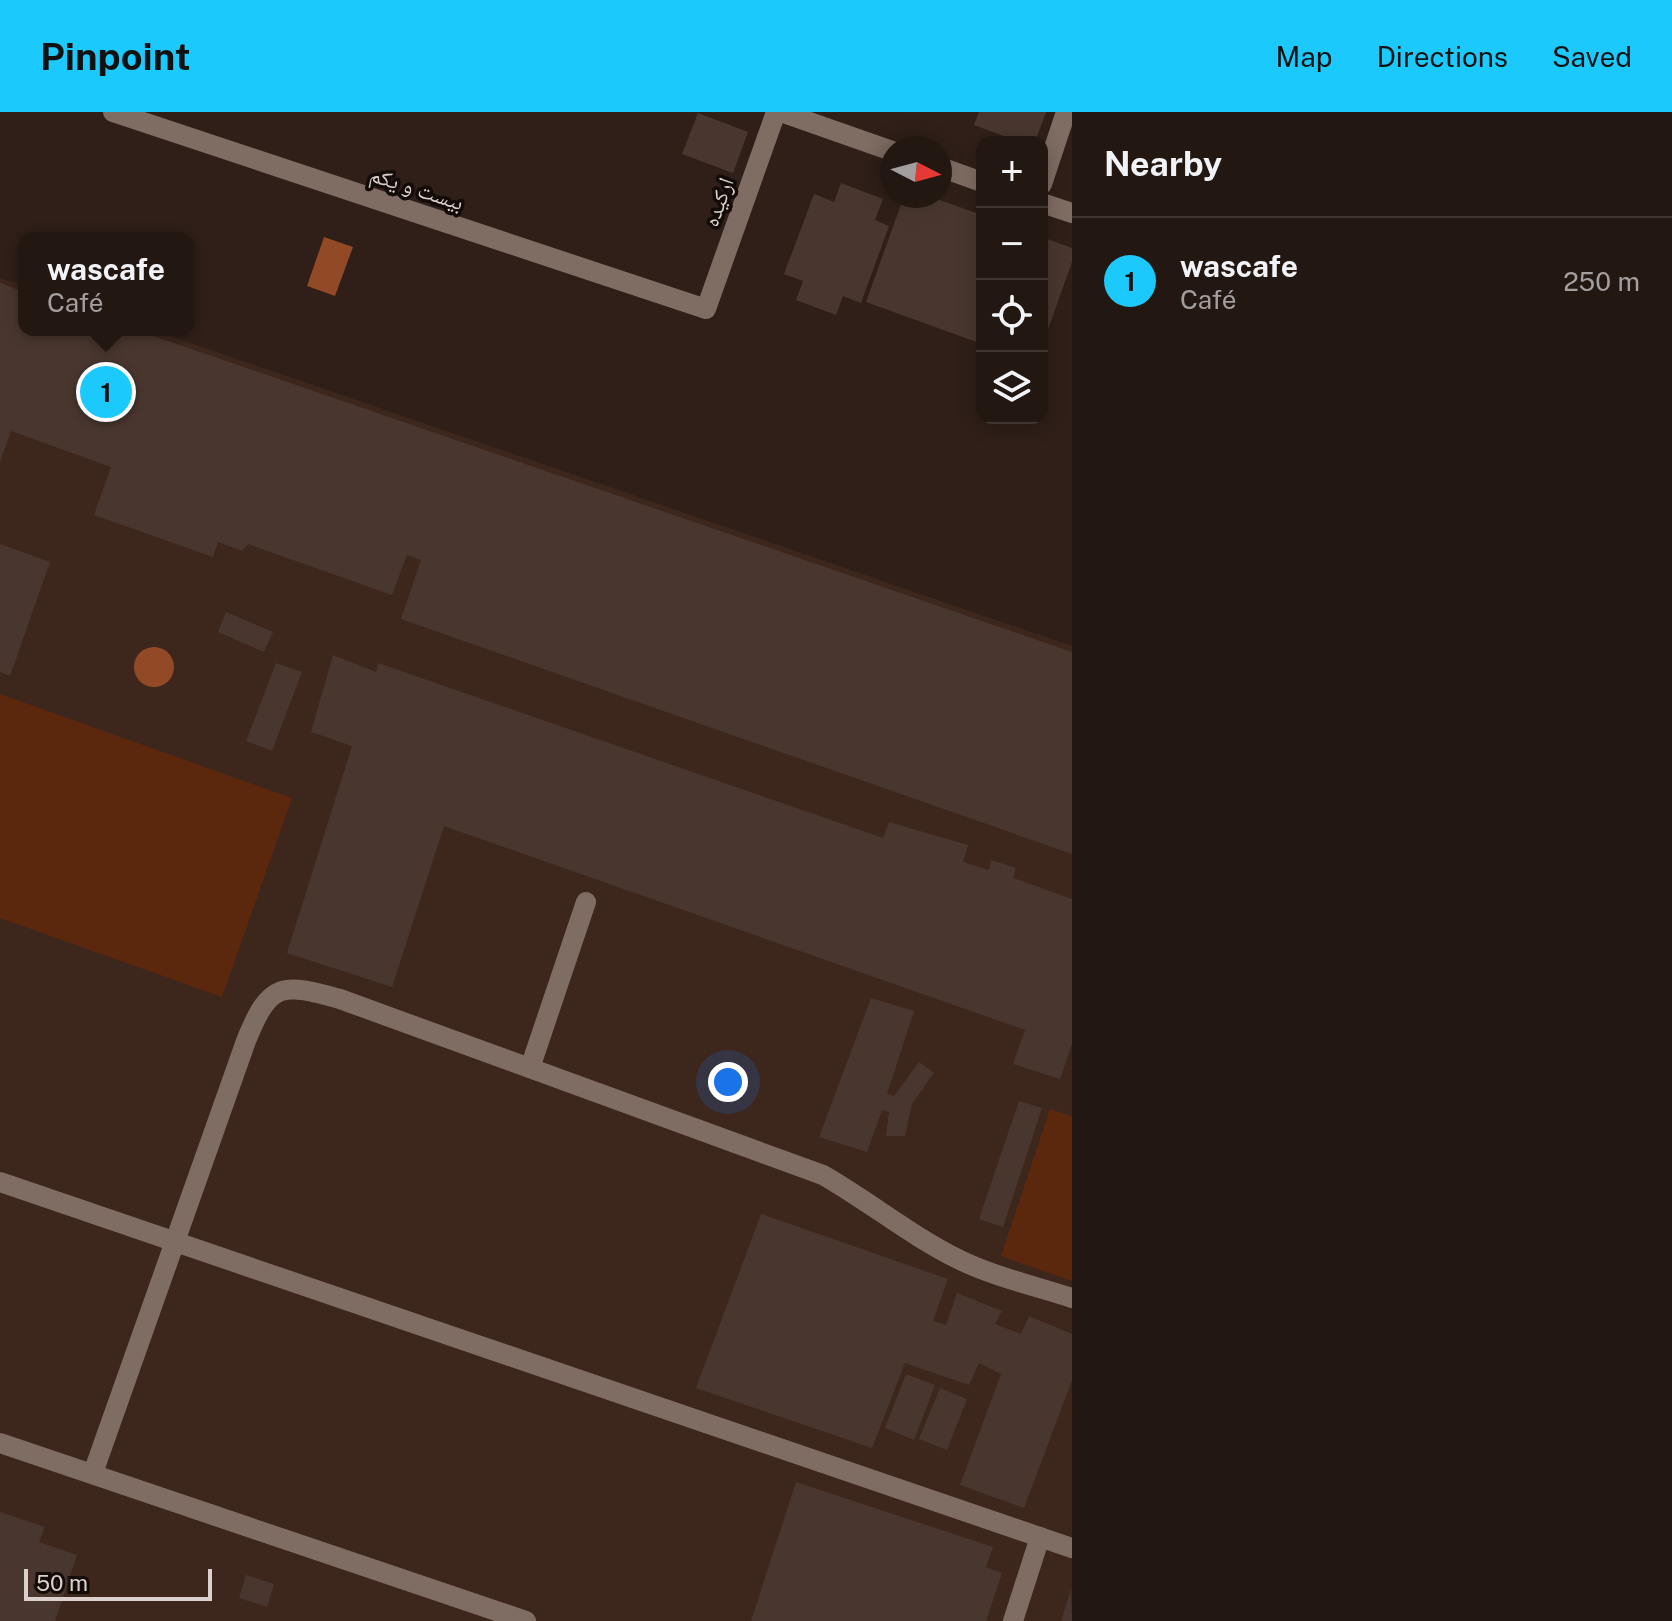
<!DOCTYPE html>
<html lang="en">
<head>
<meta charset="utf-8">
<style>
	:root { --surface:#231712; --page:#2b201b; --text:#f1f3f6; --muted:#a39f9f; --line:#403632; --accent:#1cc9fc }
	body { margin:0; font-family:"Public Sans","Noto Naskh Arabic",sans-serif; background:var(--page); color:var(--text) }
	.controls { position:absolute; right:24px; top:24px; display:grid; overflow:hidden; border-radius:16px; box-shadow:0 4px 20px #0003 }
	.controls button { width:72px; height:72px; display:grid; place-items:center; padding:0; border:0; border-bottom:2px solid var(--line); background:var(--surface); color:var(--text); font:40px sans-serif }
	.compass { position:absolute; left:880px; top:24px; width:72px; height:72px; border-radius:50%; background:var(--surface); box-shadow:0 4px 20px #0003; rotate:96deg }
	.scale { position:absolute; left:24px; bottom:20px; width:188px; box-sizing:border-box; padding-left:8px; border:4px solid #dbd0cb; border-top:0; font-size:22px; line-height:28px; white-space:nowrap; color:#dbd0cb; -webkit-text-stroke:6px #120b08; paint-order:stroke }
	.you { position:absolute; left:728px; top:970px; width:28px; height:28px; margin:-20px; border:6px solid #fff; border-radius:50%; background:#1a73e8; box-shadow:0 0 0 12px #1a73e833 }
	.badge { display:grid; place-items:center; width:52px; height:52px; border-radius:50%; background:var(--accent); color:#111; font-size:26px; font-weight:700 }
	.pin { position:absolute; translate:-50% -50%; border:4px solid #fff; box-shadow:0 2px 8px #0006 }
	.popup { position:absolute; left:18px; top:120px; width:176px; height:104px; box-sizing:border-box; display:grid; place-content:center; border-radius:16px; background:var(--surface); filter:drop-shadow(0 2px 6px #0005); font-size:26px; white-space:nowrap; color:var(--muted) }
	.popup b { font-size:30px; color:var(--text) }
	.popup::after { content:''; position:absolute; left:50%; top:100%; margin-left:-16px; border:16px solid transparent; border-top-color:var(--surface) }
	.list { margin:0; padding:0; list-style:none }
	h2 { display:flex; justify-content:space-between; align-items:center; height:104px; margin:0; padding:0 32px; font-size:34px }
	h2 small { font-size:26px; font-weight:400; color:var(--muted) }
	.list li { display:grid; grid-template-columns:52px 1fr auto; gap:24px; align-items:center; box-sizing:border-box; height:128px; padding:0 32px; border-top:2px solid var(--line) }
	.list b { display:block; font-size:30px; white-space:nowrap }
	.list p { margin:0; font-size:26px; white-space:nowrap; color:var(--muted) }
	.list em { font-size:26px; font-style:normal; color:var(--muted) }
	.icon { flex:none; width:44px; height:44px; fill:none; stroke:currentColor; stroke-width:2; stroke-linecap:round; stroke-linejoin:round }
	.map { position:relative; flex:none; width:1072px; height:1509px; overflow:hidden }
	header { display:flex; align-items:center; gap:48px; box-sizing:border-box; height:112px; padding:0 40px; background:var(--accent); color:#111 }
	header strong { font-size:38px }
	nav { display:flex; gap:44px; margin-inline-start:auto; font-size:28px }
	main { display:flex }
	aside { flex:1; background:var(--surface) }
	.map>svg:first-child { display:block }
	.built { fill:#3d261c }
	.green { fill:#5b280e }
	.water { fill:#914926 }
	.building { fill:#49372f }
	.lines { fill:none; stroke-linecap:round; stroke-linejoin:round }
	.minor { stroke:#7f6c63; stroke-width:20 }
	.labels { text-anchor:middle; dominant-baseline:central; stroke-width:7; stroke-linejoin:round; paint-order:stroke }
	.street-label { font-size:22px; fill:#dbd0cb; stroke:#120b08 }
</style>
</head>
<body>
<header>
<strong>Pinpoint</strong>
<nav><a>Map</a><a>Directions</a><a>Saved</a></nav>
</header>
<main>
<div class="map">
<svg width="1072" height="1509" viewBox="0 0 1072 1509">
	<rect width="100%" height="100%" fill="#2f1f18"/>
	<path class="built" d="M0 166 24 174V218H153L1072 534V1509H0Z"/>
	<g class="green">
		<path d="M0 582 292 686 222 885 0 806Z"/>
		<path d="M1050 997 1072 1004V1169L1001 1144Z"/>
	</g>
	<g class="water">
		<path d="M324 125 353 135 335 184 307 174Z"/>
		<circle cx="154" cy="555" r="20"/>
	</g>
	<g class="building">
		<path d="M979 0H1046L1035 30H1020L974 13Z"/>
		<path d="M698 1 748 20 733 61 682 42Z"/>
		<path d="M841 71 883 87 875 108 889 114 861 191 843 184 836 203 796 188 803 169 784 162 814 82 834 90Z"/>
		<path d="M904 84H928L982 103V232L866 190Z"/>
		<path d="M1042 125 1072 136V150L1042 234Z"/>
		<path d="M0 171 24 180V218H136L1072 540V742L401 507 421 448 407 443 392 483 248 432 242 439 218 430 213 445 94 403 111 355 11 319 0 350Z"/>
		<path d="M0 432 50 450 10 564 0 560Z"/>
		<path d="M226 500 273 520 264 540 218 520Z"/>
		<path d="M333 543 376 560 378 551 883 726 889 710 968 733 963 750 989 758 991 748 1016 756 1013 766 1072 787V932L1060 967 1013 952 1025 918 444 714 392 875 287 841 352 634 311 620Z"/>
		<path d="M276 551 302 560 272 639 246 629Z"/>
		<path d="M871 886 914 899 887 982 894 984 919 950 934 961 912 992 905 1024H886L889 1000 882 998 867 1040 819 1025Z"/>
		<path d="M1019 989 1042 996 1003 1115 979 1107Z"/>
		<path d="M761 1102 948 1167 933 1209 946 1213 957 1181 1002 1199 995 1212 1021 1222 1029 1204 1072 1222V1268L1024 1396 960 1373 1001 1262 979 1251 969 1273 905 1251 872 1336 696 1276Z"/>
		<path d="M906 1262 935 1273 914 1328 885 1316Z"/>
		<path d="M940 1276 967 1287 947 1338 919 1327Z"/>
		<path d="M796 1370 993 1435 986 1455 1002 1461 986 1509H751Z"/>
		<path d="M0 1400 45 1415 39 1430 77 1443 55 1509H0Z"/>
		<path d="M246 1463 274 1472 267 1495 239 1486Z"/>
		<path d="M1071 1477 1072 1509H1061Z"/>
	</g>
	<g class="lines">
		<g class="minor">
			<path d="M113 0 706 197 776 0"/>
			<path d="M781 0 892 39"/>
			<path d="M940 55 982 70"/>
			<path d="M1042 72 1066 0"/>
			<path d="M1042 91 1072 101"/>
			<path d="M530 956 586 790"/>
			<path d="M0 1070 1072 1436"/>
			<path d="M0 1331 526 1509"/>
			<path d="M93 1361 246 929C270 869 282 871 340 887L823 1063C870 1090 911 1124 960 1148 995 1165 1035 1174 1072 1186"/>
			<path d="M1013 1509 1040 1425"/>
		</g>
	</g>
	<g class="labels">
		<g class="street-label">
			<text transform="translate(417 76) rotate(18)">بیست و یکم</text>
			<text transform="translate(718 90) rotate(-70)">ارکیده</text>
		</g>
	</g>
</svg>
<div class="controls">
<button>+</button>
<button>−</button>
<button><svg class="icon" aria-label="locate" viewBox="0 0 24 24"><circle cx="12" cy="12" r="6"/><path d="M12 2v4M12 18v4M2 12h4M18 12h4"/></svg></button>
<button><svg class="icon" aria-label="layers" viewBox="0 0 24 24"><path d="M12 4l9 5-9 5-9-5zM3 14l9 5 9-5"/></svg></button>
</div>
<svg class="compass" viewBox="-18 -18 36 36"><path d="M0-13l5 13h-10z" fill="#e53935"/><path d="M0 13l5-13h-10z" fill="#a39f9f"/></svg>
<div class="scale">50 m</div>
<div class="you"></div>
<div class="pin badge" style="left:106px;top:280px">1</div>
<div class="popup"><b>wascafe</b>Café</div>
</div>
<aside>
<h2>Nearby<small></small></h2>
<ul class="list">
<li><span class="badge">1</span><div><b>wascafe</b><p>Café</p></div><em>250 m</em></li>
</ul>
</aside>
</main>
</body>
</html>
